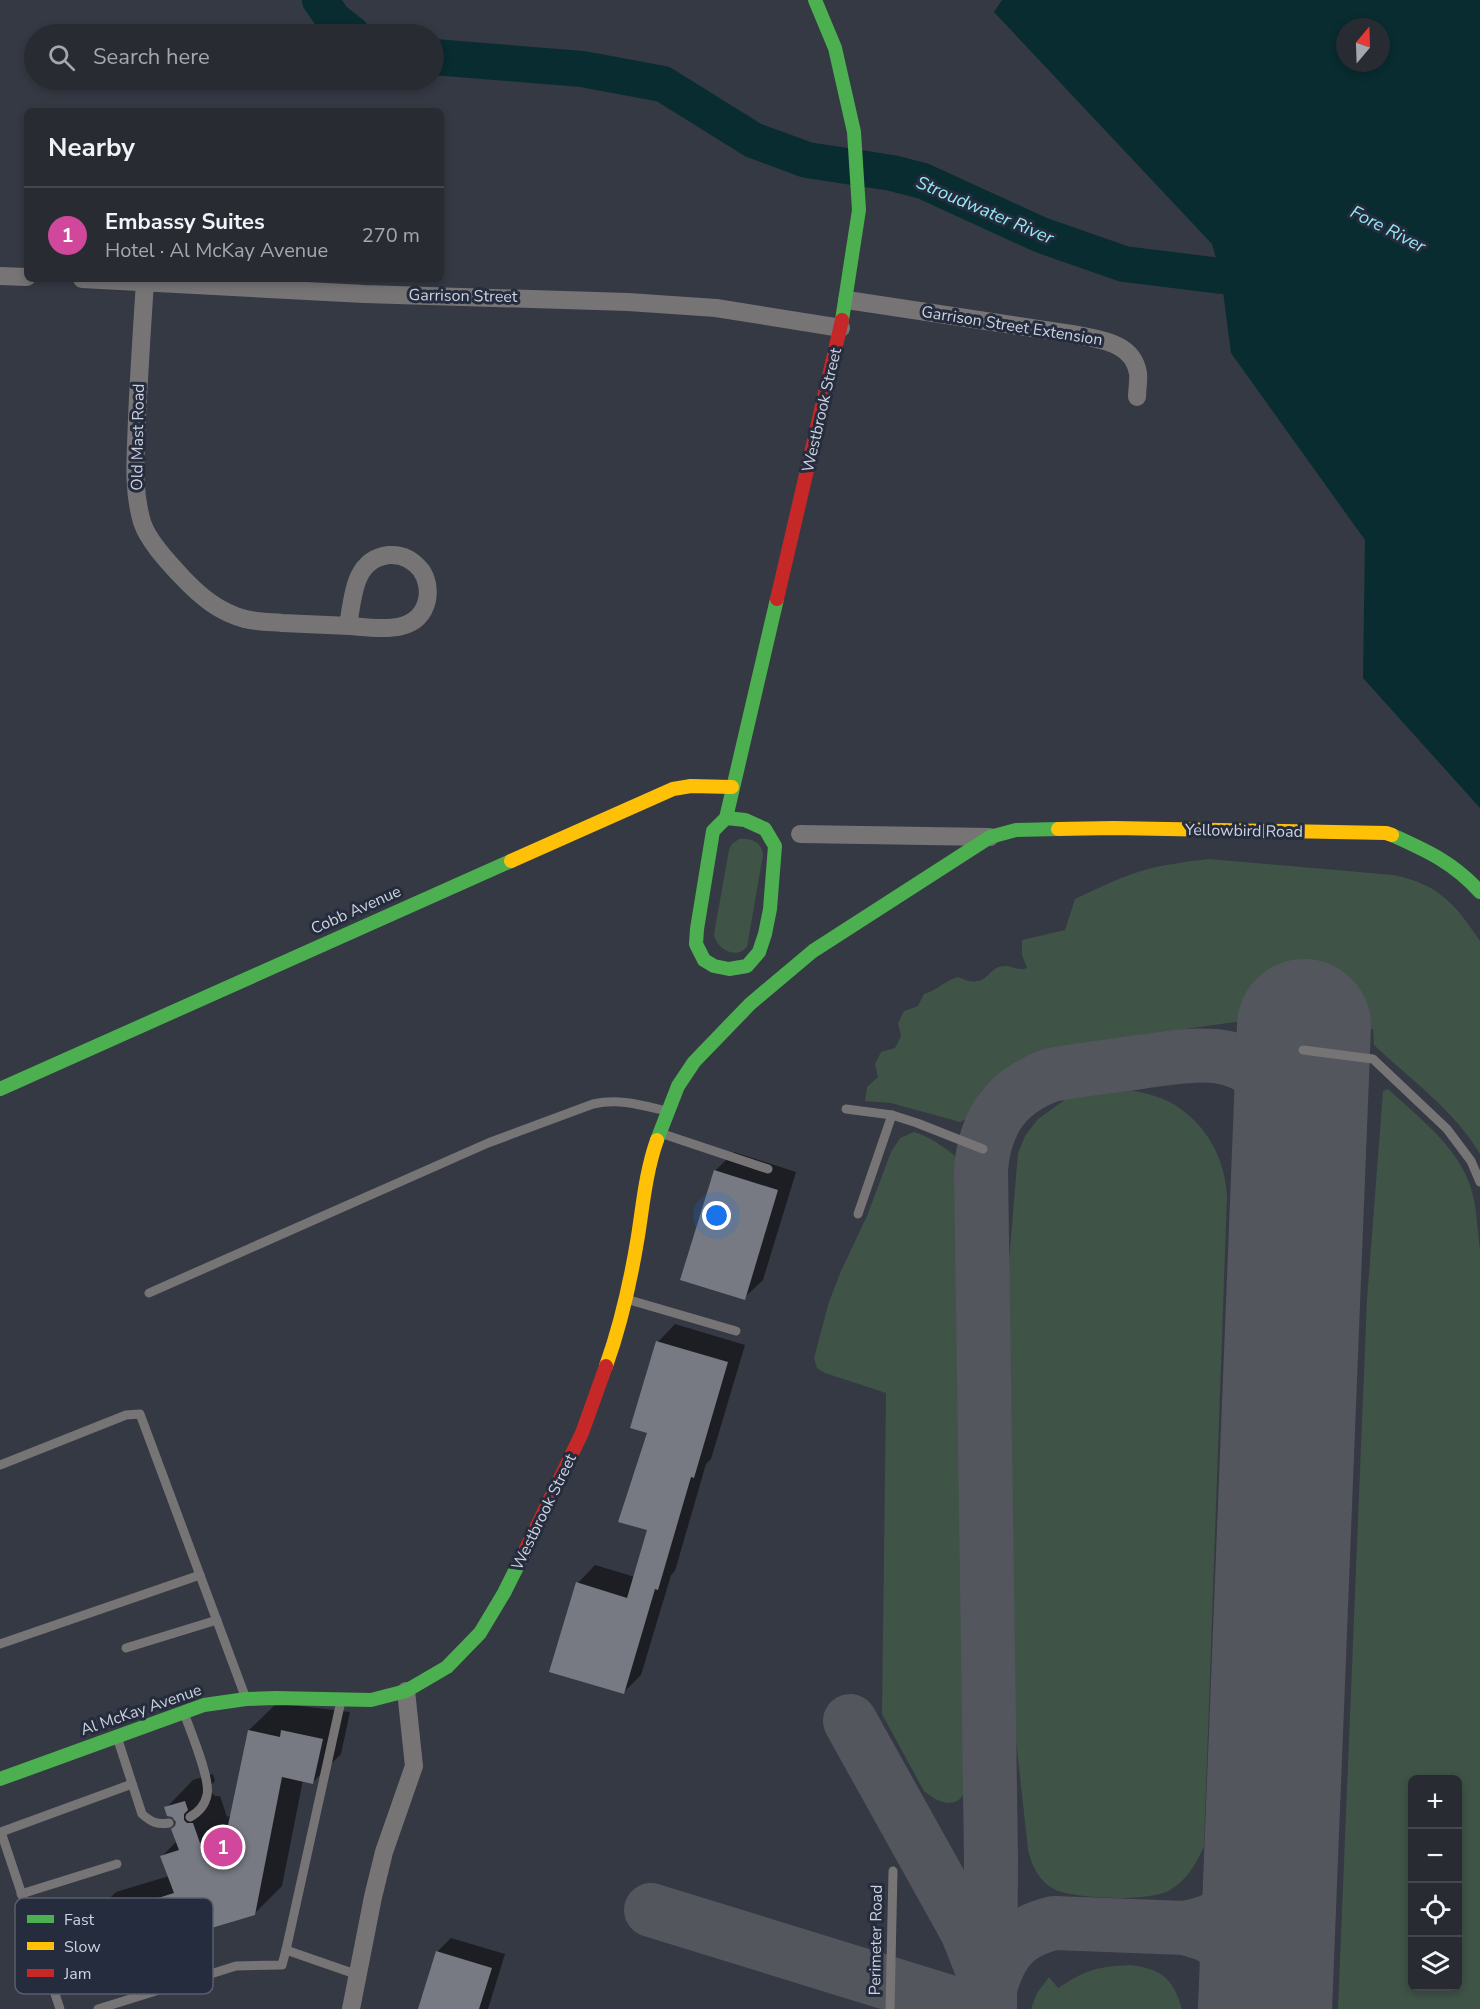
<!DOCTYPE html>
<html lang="en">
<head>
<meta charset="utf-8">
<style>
	:root { --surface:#282b32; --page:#30333a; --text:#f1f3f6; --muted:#a5a7ac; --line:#44474d; --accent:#ea580c }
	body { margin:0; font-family:"Nunito Sans",sans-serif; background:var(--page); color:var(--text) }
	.controls { position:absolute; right:18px; bottom:18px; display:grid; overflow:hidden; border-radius:9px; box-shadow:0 3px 9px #0003 }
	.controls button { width:54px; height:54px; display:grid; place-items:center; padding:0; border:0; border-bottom:2px solid var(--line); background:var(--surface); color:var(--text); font:30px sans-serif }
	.compass { position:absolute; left:1336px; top:18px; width:54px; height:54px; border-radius:50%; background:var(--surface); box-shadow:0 3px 9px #0003; rotate:19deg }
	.you { position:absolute; left:717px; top:1216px; width:21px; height:21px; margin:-15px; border:4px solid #fff; border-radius:50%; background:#1a73e8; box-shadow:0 0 0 9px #1a73e833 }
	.badge { display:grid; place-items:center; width:39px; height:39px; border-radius:50%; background:var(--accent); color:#fff; font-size:20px; font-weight:700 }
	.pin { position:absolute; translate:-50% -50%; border:3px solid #fff; box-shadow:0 2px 6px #0006 }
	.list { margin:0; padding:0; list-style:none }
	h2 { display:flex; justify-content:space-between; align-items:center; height:78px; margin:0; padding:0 24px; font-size:26px }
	h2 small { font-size:20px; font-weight:400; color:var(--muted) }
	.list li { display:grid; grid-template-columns:39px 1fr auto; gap:18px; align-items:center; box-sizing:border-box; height:96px; padding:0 24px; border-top:2px solid var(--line) }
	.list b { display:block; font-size:22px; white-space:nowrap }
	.list p { margin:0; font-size:20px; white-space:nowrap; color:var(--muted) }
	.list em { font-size:20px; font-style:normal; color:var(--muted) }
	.icon { flex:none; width:33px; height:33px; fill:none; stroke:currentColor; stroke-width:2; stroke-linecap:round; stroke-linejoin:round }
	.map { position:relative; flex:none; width:1480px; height:2009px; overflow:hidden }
	.search { position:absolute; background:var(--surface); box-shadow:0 3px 9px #0003; left:24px; top:24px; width:420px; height:66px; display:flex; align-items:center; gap:15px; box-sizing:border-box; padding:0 21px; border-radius:33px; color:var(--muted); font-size:22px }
	.panel { position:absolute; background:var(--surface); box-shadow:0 3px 9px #0003; left:24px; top:108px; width:420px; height:174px; border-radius:9px }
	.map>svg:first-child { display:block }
	.green { fill:#3f5347; fill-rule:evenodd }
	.water { fill:#082c30; fill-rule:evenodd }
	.shadow { fill:#0007 }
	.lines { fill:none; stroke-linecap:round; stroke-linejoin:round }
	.river { stroke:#082c30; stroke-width:36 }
	.taxiway { stroke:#53565d; stroke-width:54 }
	.runway { stroke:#53565d; stroke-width:134 }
	.building { fill:#777a83 }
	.lane { stroke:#777476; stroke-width:9 }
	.street { stroke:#777476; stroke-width:18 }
	.fast { stroke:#4caf50; stroke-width:14 }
	.slow { stroke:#ffc107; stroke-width:14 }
	.jam { stroke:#c62828; stroke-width:14 }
	.labels { text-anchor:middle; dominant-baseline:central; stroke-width:6; stroke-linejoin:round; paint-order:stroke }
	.street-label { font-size:16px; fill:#cdd2de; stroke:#252c3e }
	.water-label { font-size:18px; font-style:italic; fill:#95e9f3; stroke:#252c3e }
	.key { fill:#252c3e; stroke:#575e6e; stroke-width:1.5 }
	.key-label { font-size:16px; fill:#cdd2de }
</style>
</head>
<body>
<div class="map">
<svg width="1480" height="2009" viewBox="0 0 1480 2009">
	<rect width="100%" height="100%" fill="#353943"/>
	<g class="green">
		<path d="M739 839C751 838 762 842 763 855L747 947C736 960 716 949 714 934L729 850 732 844Z"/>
		<path d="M1208 859 1393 875C1439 884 1455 904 1480 941V1154C1455 1111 1410 1079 1374 1045L1373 1029 1235 1022 1060 1047 1020 1060 999 1075 981 1091 966 1119 960 1122 891 1103 865 1101 867 1087 878 1077 875 1064 881 1052 895 1048 901 1036 898 1023 904 1011 918 1006 924 994C938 990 944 981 958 977 991 992 985 964 1007 966 1015 967 1018 971 1027 968L1022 955V940L1065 930 1075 899C1094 890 1114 880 1135 873 1159 865 1184 862 1208 859Z"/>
		<path d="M1121 1088C1139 1092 1159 1095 1175 1105 1207 1125 1225 1159 1227 1196L1204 1846C1196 1864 1187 1880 1170 1890 1151 1902 1077 1899 1056 1890 1040 1883 1031 1865 1028 1849L1012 1705 1006 1296 1018 1153 1025 1136 1038 1119 1069 1097 1089 1092Z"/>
		<path d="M1388 1089C1418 1117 1456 1145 1470 1185 1477 1205 1477 1228 1480 1250V2009H1338L1367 1300 1383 1091ZM1412 1780H1458V1986H1412Z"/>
		<path d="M914 1132C931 1137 945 1148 959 1159L968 1772C968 1805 949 1812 924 1791L882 1714 886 1393 825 1373 817 1368 814 1358 829 1302 841 1271 867 1216 891 1152 900 1138Z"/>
		<path d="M1130 1965C1162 1969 1173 1978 1182 2009H1031L1037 1993 1049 1977 1058 1988C1087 1969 1096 1967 1130 1965Z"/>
	</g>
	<path class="water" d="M1002 0H1480V808L1363 678 1365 540 1231 353 1221 276 1212 244 994 12ZM1345 27H1381V63H1345Z"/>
	<g class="shadow">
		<path d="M734 1152 796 1172 763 1280 744 1298 715 1171Z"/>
		<path d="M675 1324 745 1345 711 1459 706 1464 675 1571 671 1575 641 1675 623 1693 578 1583 595 1565 635 1577 649 1529 648 1432 658 1342Z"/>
		<path d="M277 1703 350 1712 341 1754 313 1782 303 1780 282 1886 254 1914 97 1945 82 1926 116 1892 169 1876 162 1856 177 1841V1821L166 1808 193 1780 213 1774 215 1781 211 1785V1792L215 1796H220L227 1817 232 1815 249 1730Z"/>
		<path d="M451 1938 505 1954 488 2009H426L437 1952Z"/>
	</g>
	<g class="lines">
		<g class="river">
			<path d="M320 0 334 20 352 34"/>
			<path d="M434 57 582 69 663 84 753 140 807 160 892 173 923 181 1041 235 1124 264 1221 276 1270 267"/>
		</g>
		<g class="taxiway">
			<path d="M850 1721 967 1931 984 1974"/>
			<path d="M651 1910 972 2009"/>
			<path d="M1185 1928C1243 1917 1257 1889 1272 1836"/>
			<path d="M991 1985C1002 1949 1017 1932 1054 1923L1185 1928 1208 1935 1229 1949 1245 1966 1253 1980 1262 2009"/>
			<path d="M990 2009 991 1860 981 1169C985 1122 1005 1092 1051 1075 1082 1069 1115 1066 1146 1061 1169 1058 1192 1054 1215 1056 1250 1059 1281 1086 1291 1119 1296 1132 1296 1146 1298 1160"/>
		</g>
		<path class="runway" d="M1265 2009 1304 1026"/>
	</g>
	<g class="building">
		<path d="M714 1170 778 1190 745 1300 680 1280Z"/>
		<path d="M656 1341 728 1362 694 1478 691 1477 658 1590 655 1589 624 1694 549 1672 576 1582 627 1598 647 1530 618 1522 647 1433 630 1428Z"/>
		<path d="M248 1730 280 1737 281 1730 323 1739 313 1784 282 1777 255 1915 101 1961 96 1947 89 1948 81 1926 89 1925 87 1920 174 1893 160 1856 179 1850 171 1829 175 1826 176 1822 172 1817 167 1816 164 1807 185 1801 188 1810 184 1814V1820L187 1823H193L200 1843 226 1835Z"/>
		<path d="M436 1951 492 1968 479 2009H418Z"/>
	</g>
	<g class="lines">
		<g class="lane">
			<path d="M1303 1050 1373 1059 1447 1129 1471 1161 1480 1182"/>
			<path d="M846 1109 892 1115 917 1123 983 1149"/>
			<path d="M663 1134 768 1169"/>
			<path d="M858 1214 892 1115"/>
			<path d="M149 1293 488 1143 593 1104C619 1098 641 1105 667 1111"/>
			<path d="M626 1299 736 1331"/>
			<path d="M0 1465 126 1415 140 1414 245 1696"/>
			<path d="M0 1644 200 1575"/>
			<path d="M126 1648 217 1620"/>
			<path d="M184 1713C190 1730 211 1779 207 1795 205 1805 199 1812 190 1817"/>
			<path d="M117 1737 142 1814C151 1822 157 1825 169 1823"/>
			<path d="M21 1894 117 1864"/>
			<path d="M286 1950 341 1701"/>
			<path d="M60 2009 1 1832 132 1784"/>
			<path d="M98 2009 236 1966 282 1965 286 1950 358 1975"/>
			<path d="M890 2009 893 1871"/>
		</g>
		<g class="street">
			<path d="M0 276 27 277"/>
			<path d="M82 279 364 294 628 302 716 308 841 328"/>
			<path d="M145 282C142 328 139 373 137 419 136 454 132 488 142 522 148 541 169 563 182 577 201 597 219 612 245 619 257 622 270 622 282 623 304 624 327 625 350 626 377 628 419 636 427 600 429 590 427 578 421 570 413 560 402 554 389 555 353 559 353 598 348 626"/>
			<path d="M847 300 1078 335C1102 340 1133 343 1138 373 1139 380 1137 390 1137 397"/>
			<path d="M800 834 990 837"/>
			<path d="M351 2009 373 1897 384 1852 414 1766 406 1691"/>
		</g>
		<g class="fast">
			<path d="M815 0 835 48 854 132 859 210 842 320"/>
			<path d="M726 818 745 820 765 829 775 846 770 909 765 934 759 952 747 966 729 969 714 966 704 960 696 944 697 929 713 831 726 818 777 599"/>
			<path d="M1392 835C1427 851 1453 862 1480 892"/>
			<path d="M0 1089 511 861"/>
			<path d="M657 1140 678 1086 694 1062 750 1004 813 951 990 837 1016 830 1058 829"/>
			<path d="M0 1779 204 1705 246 1699 275 1698 371 1700 406 1691 447 1667 480 1633 504 1593 519 1563"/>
		</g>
		<g class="slow">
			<path d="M1058 829 1114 828 1386 833 1392 835"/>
			<path d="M511 861 673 789 691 786 732 787"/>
			<path d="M606 1366C621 1324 631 1279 638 1236 643 1204 646 1171 657 1140"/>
		</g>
		<g class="jam">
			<path d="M777 599 842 320"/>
			<path d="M519 1563 582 1433 606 1366"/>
		</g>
	</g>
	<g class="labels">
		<g class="street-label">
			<text transform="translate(463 296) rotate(1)">Garrison Street</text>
			<text transform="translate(1012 326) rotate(9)">Garrison Street Extension</text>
			<text transform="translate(822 410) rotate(-77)">Westbrook Street</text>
			<text transform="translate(138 437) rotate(-89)">Old Mast Road</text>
			<text transform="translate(1244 831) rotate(1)">Yellowbird Road</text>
			<text transform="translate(356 910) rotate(-24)">Cobb Avenue</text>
			<text transform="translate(544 1512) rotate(-64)">Westbrook Street</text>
			<text transform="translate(141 1710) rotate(-19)">Al McKay Avenue</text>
			<text transform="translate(876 1940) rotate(-89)">Perimeter Road</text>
		</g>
		<g class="water-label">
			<text transform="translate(985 210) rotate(23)">Stroudwater River</text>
			<text transform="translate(1388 229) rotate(27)">Fore River</text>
		</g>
	</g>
	<rect x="15" y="1898" width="198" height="96" rx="9" class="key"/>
	<rect x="27" y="1915" width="27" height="8" fill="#4caf50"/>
	<rect x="27" y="1942" width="27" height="8" fill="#ffc107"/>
	<rect x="27" y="1969" width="27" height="8" fill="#c62828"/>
	<g class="key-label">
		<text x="64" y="1925">Fast</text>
		<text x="64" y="1952">Slow</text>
		<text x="64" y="1979">Jam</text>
	</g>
</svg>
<div class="controls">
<button>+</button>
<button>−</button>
<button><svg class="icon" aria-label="locate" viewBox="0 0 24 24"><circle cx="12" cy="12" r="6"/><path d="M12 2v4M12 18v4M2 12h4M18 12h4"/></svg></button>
<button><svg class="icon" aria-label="layers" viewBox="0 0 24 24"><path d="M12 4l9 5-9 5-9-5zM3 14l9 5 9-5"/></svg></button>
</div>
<svg class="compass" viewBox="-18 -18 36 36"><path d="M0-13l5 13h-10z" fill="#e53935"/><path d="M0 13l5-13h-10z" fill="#a5a7ac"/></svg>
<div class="you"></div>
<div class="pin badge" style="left:223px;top:1847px;background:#d1479c">1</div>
<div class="search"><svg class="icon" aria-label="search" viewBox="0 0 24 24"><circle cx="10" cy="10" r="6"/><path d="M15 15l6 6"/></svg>Search here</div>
<section class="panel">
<h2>Nearby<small></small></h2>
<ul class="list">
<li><span class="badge" style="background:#d1479c">1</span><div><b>Embassy Suites</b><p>Hotel · Al McKay Avenue</p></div><em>270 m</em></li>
</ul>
</section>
</div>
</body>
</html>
